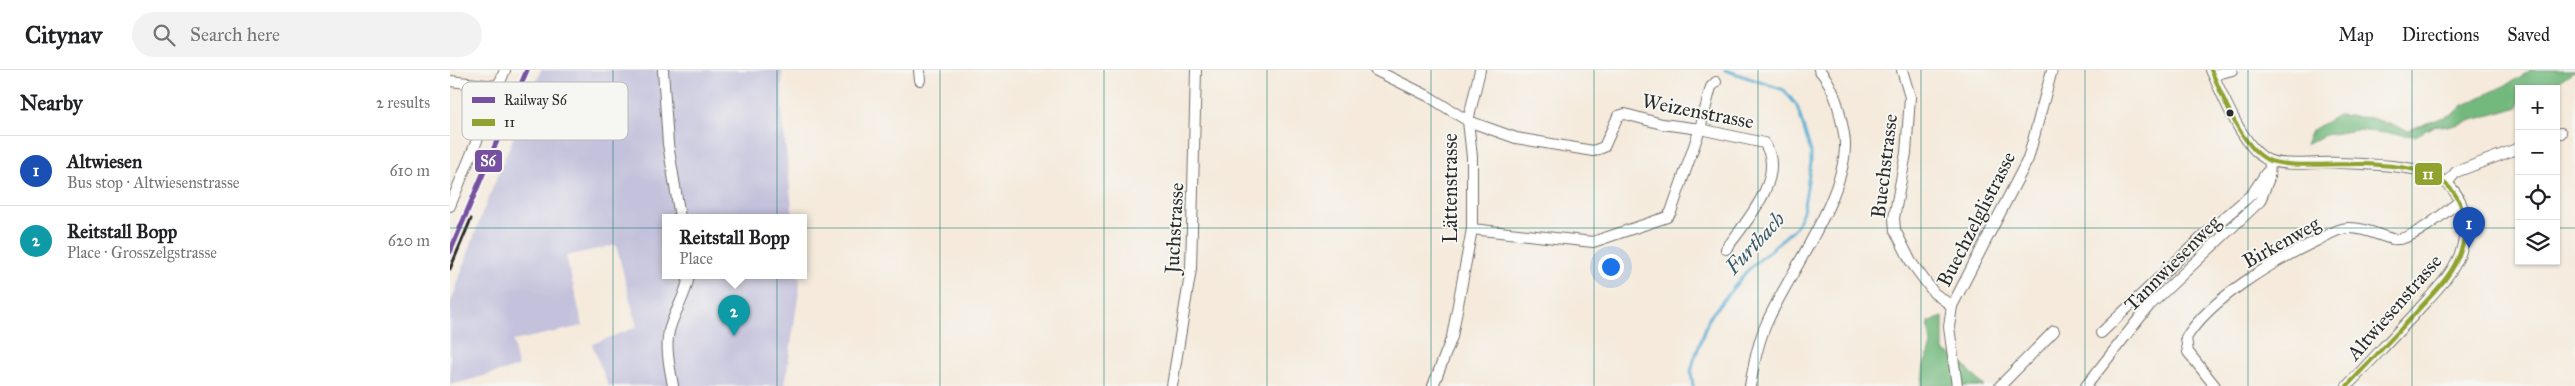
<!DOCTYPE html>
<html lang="en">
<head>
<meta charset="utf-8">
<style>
	:root { --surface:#fff; --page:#f2f2f2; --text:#202124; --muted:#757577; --line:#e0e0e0; --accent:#7c3aed }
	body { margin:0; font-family:"IM FELL Great Primer",serif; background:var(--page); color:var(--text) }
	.controls { position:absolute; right:15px; top:15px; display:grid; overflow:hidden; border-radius:0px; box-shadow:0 1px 4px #0004 }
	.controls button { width:45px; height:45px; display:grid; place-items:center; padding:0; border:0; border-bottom:1px solid var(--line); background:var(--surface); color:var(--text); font:25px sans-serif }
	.you { position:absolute; left:1160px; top:196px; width:18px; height:18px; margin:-12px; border:4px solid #fff; border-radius:50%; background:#1a73e8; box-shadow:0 0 0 8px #1a73e833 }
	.badge { display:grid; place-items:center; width:32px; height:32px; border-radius:50%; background:var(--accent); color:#fff; font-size:16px; font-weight:700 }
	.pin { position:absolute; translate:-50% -41px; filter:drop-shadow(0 1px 2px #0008) }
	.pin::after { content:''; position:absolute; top:26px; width:18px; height:15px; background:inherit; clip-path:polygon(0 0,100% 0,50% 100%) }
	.popup { position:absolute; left:212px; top:144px; width:145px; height:65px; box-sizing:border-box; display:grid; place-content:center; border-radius:0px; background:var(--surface); filter:drop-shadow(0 1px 4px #0005); font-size:16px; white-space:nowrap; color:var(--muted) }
	.popup b { font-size:19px; color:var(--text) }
	.popup::after { content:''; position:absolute; left:50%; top:100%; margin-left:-10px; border:10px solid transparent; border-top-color:var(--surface) }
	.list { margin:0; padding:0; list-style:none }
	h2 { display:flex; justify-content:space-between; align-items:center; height:65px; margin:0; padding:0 20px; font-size:21px }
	h2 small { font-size:16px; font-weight:400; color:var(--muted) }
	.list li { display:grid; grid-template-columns:32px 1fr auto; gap:15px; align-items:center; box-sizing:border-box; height:70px; padding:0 20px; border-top:1px solid var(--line) }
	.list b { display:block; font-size:19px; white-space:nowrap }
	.list p { margin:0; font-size:16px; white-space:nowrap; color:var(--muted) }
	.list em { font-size:16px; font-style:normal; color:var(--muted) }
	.icon { flex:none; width:28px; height:28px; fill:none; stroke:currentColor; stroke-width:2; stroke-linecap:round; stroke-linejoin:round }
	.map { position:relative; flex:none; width:2125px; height:316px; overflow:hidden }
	header { display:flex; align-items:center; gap:30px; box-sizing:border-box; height:70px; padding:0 25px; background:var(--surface); border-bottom:1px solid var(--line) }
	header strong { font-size:24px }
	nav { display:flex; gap:28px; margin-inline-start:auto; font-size:18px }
	.search { width:350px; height:45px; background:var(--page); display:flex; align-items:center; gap:12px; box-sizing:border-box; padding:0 18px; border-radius:28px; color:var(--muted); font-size:19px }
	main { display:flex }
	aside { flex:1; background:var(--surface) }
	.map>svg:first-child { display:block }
	.industrial { fill:#c3c1db }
	.forest { fill:#73b97e; stroke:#4f7254 }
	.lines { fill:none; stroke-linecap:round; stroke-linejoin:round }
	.stream { stroke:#56acd2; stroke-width:3 }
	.minor-casing { stroke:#726e69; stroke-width:12 }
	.minor { stroke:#fff; stroke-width:10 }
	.rail { stroke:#2b2b2b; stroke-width:3 }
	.bus-1-casing { stroke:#f6f6f2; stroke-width:8 }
	.bus-1 { stroke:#91a22f; stroke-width:4 }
	.rail-1-casing { stroke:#f6f6f2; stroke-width:9 }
	.rail-1 { stroke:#7751a1; stroke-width:5 }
	.grid { fill:none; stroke:#0f766e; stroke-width:1; stroke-opacity:0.55 }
	.bus-dot { fill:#2b2b2b; stroke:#f6f6f2; stroke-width:2 }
	.labels { text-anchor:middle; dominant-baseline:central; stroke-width:4; stroke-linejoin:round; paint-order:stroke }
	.street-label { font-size:20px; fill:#2b2b2b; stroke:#f6f6f2 }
	.water-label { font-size:21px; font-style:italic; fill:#3a5865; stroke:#f6f6f2 }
	.key { fill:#f6f6f2; stroke:#b9b9b6; stroke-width:1 }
	.key-label { font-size:14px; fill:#2b2b2b }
	.line-badge { stroke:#f6f6f2; stroke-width:2 }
	.badge-label { font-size:14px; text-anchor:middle; font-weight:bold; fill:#fff }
</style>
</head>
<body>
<header>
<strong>Citynav</strong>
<div class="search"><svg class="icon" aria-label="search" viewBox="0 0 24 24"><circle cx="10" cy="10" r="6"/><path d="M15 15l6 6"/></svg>Search here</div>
<nav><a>Map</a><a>Directions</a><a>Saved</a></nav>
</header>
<main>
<aside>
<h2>Nearby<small>2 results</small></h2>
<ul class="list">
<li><span class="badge" style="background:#1a4fb4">1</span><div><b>Altwiesen</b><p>Bus stop · Altwiesenstrasse</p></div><em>610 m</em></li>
<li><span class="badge" style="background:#0f9aa8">2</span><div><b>Reitstall Bopp</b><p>Place · Grosszelgstrasse</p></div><em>620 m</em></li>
</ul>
</aside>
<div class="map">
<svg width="2125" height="316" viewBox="0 0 2125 316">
	<rect width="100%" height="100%" fill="#f6f6f2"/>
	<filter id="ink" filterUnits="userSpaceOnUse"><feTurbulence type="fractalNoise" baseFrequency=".02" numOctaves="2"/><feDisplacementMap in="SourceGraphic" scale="10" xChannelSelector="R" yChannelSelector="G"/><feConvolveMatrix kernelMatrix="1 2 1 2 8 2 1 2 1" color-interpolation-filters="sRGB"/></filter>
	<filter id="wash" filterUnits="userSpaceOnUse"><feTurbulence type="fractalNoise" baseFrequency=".0096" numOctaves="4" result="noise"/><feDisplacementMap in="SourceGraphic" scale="20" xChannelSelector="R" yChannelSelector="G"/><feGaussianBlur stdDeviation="1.12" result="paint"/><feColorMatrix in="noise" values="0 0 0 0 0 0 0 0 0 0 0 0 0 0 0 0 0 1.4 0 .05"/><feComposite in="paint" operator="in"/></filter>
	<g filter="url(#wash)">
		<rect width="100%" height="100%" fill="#f5eadb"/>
		<path class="industrial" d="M91 0H332V42L343 147H215V205H349L350 214 335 316H158L142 274 187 257 166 175 116 186 133 256 63 271 68 297 0 315V235L31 146Z"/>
		<g class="forest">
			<path d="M2082 0H2125L2102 16 2103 19H2069V37L1998 57 1986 55 1965 66 1906 60 1875 65 1855 75 1861 61 1888 45 1921 48 1958 60 2005 43 2012 36 2056 15Z"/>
			<path d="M1493 247V281L1506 287 1534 316H1471L1474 296 1481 275 1478 252Z"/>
		</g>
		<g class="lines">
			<path class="stream" d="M1243 316 1241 302 1244 290 1259 248 1296 202 1346 157 1353 141 1361 93V82L1347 36 1334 20 1275 0"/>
		</g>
	</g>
	<g filter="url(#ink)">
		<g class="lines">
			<defs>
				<g id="minor">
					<path d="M213 0 218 74 230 147"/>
					<path d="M469 0 470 10"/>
					<path d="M925 0 978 26 1018 51 1022 87V159L1002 267 983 316"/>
					<path d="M1030 0 1018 51 1066 68 1143 81 1154 77 1168 46 1175 44 1212 54 1250 59 1314 73C1338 106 1295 153 1276 179"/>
					<path d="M1452 0 1460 27 1456 83 1444 148 1445 160 1461 192 1484 223 1502 236"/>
					<path d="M1761 0C1772 24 1793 77 1816 89 1832 98 1872 91 1891 93 1917 94 1957 95 1981 104 1995 110 2007 121 2012 136 2016 151 2016 168 2010 184 2000 209 1979 227 1962 247 1940 270 1919 293 1897 316"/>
					<path d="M1764 5 1782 0"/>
					<path d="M0 11 45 16"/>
					<path d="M45 16 50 12 55 0"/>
					<path d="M2106 64 2111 63"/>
					<path d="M1997 113 2006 102 2069 78"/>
					<path d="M0 136 44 29 45 16"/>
					<path d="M1022 159 1143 172 1217 147 1221 142 1250 59 1261 17 1266 12"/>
					<path d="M1651 263 1753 166 1802 124 1816 103"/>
					<path d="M223 316C220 298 215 279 219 261 224 241 237 225 239 205"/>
					<path d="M722 316 741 199 746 0"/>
					<path d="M1300 316C1304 294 1308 271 1318 250 1340 202 1396 126 1395 74 1395 63 1391 51 1389 40 1385 25 1380 11 1369 0"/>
					<path d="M1507 316 1499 257 1502 236 1578 89 1602 0"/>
					<path d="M1550 316 1604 261"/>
					<path d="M1636 316 1699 236 1810 131 1819 108 1820 91"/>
					<path d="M1765 316 1738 282 1736 268C1761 228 1824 191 1866 171 1876 166 1886 159 1897 158 1913 157 1927 165 1942 169 1960 173 1995 142 2010 131"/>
				</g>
			</defs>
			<use href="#minor" class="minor-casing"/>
			<use href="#minor" class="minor"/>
			<path class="rail" d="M0 199 21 149"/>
			<defs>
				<path id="bus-1" d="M1761 0C1773 26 1790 75 1816 89 1834 99 1891 93 1914 94 1954 96 2010 99 2014 151 2016 166 2012 181 2005 194 1996 211 1982 225 1969 239 1946 265 1921 290 1897 316"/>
			</defs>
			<use href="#bus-1" class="bus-1-casing"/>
			<use href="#bus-1" class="bus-1"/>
			<defs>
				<path id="rail-1" d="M0 182 77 0"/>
			</defs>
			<use href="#rail-1" class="rail-1-casing"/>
			<use href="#rail-1" class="rail-1"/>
		</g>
	</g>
	<path class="grid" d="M163 0V316M327 0V316M490 0V316M654 0V316M817 0V316M981 0V316M1144 0V316M1308 0V316M1471 0V316M1635 0V316M1798 0V316M1962 0V316M0 158H2069M2106 158H2125"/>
	<circle class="bus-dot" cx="1780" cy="43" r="4.5"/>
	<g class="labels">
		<g class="street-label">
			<text transform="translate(1248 41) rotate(11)">Weizenstrasse</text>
			<text transform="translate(1434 96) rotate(-83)">Buechstrasse</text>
			<text transform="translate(1000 118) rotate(-90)">Lättenstrasse</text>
			<text transform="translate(1526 149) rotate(-63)">Buechzelglistrasse</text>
			<text transform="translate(724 158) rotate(-87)">Juchstrasse</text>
			<text transform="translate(1831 172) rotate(-29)">Birkenweg</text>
			<text transform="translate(1722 193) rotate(-45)">Tannwiesenweg</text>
			<text transform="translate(1944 237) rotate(-49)">Altwiesenstrasse</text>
		</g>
		<g class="water-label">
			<text transform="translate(1305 173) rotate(-47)">Furtbach</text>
		</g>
	</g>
	<rect x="12" y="12" width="166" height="58" rx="8" class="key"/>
	<rect x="22" y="27" width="23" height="6" fill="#7751a1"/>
	<rect x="22" y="49" width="23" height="7" fill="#91a22f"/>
	<g class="key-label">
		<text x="54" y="35">Railway S6</text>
		<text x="54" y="57">11</text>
	</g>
	<g class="line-badge">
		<rect x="24" y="79" width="29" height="24" rx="5" fill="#7751a1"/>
		<rect x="1964" y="92" width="29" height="24" rx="5" fill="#91a22f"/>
	</g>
	<g class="badge-label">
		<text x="38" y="96">S6</text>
		<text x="1978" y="109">11</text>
	</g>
</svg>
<div class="controls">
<button>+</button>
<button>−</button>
<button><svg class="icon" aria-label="locate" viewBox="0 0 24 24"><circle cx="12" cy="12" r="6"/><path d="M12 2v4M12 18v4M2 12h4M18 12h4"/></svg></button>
<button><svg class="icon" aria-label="layers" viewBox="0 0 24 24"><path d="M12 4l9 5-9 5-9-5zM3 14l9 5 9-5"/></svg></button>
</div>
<div class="you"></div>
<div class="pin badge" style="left:2019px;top:178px;background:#1a4fb4">1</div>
<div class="pin badge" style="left:284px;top:266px;background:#0f9aa8">2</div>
<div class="popup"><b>Reitstall Bopp</b>Place</div>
</div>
</main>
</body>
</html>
